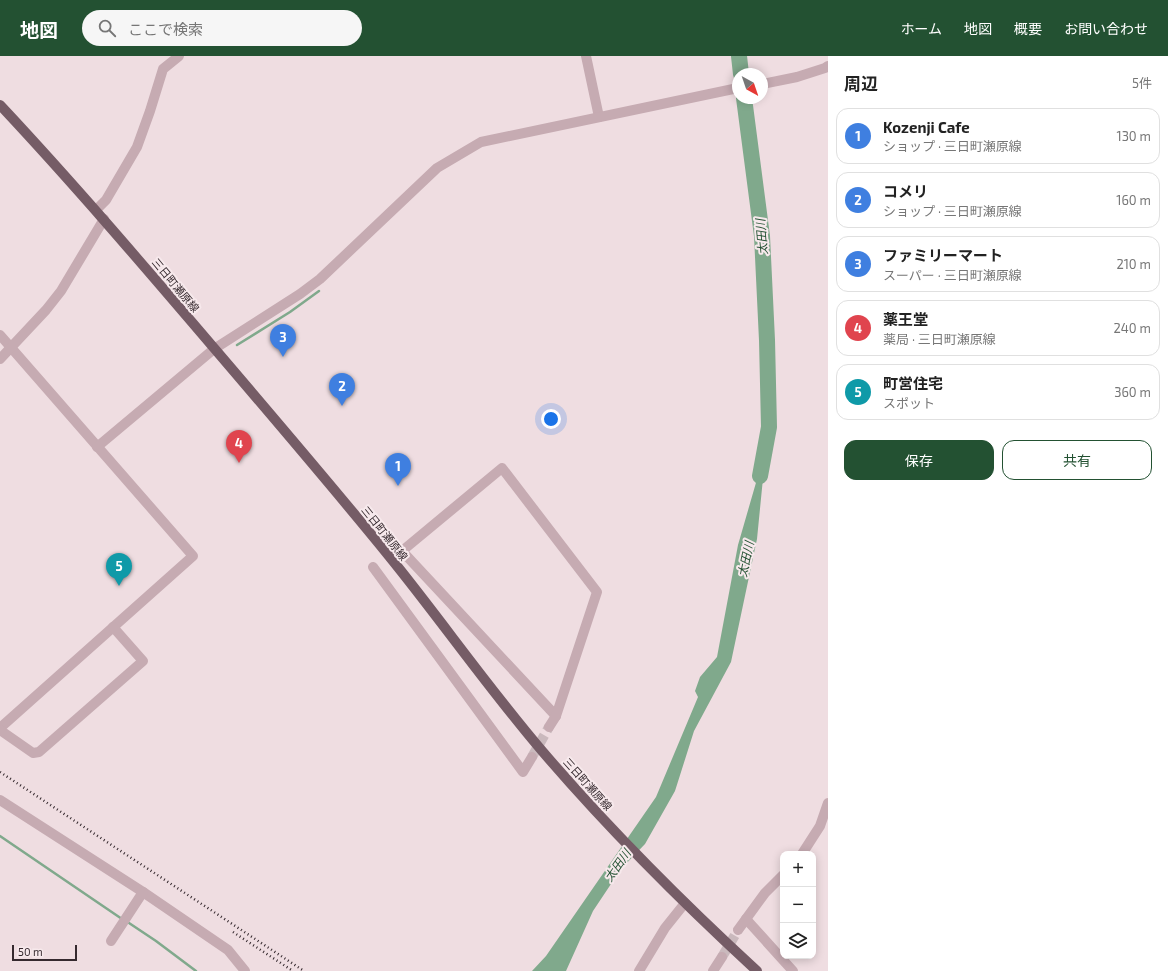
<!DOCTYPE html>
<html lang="ja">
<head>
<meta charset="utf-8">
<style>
	:root { --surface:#fff; --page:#f6f6f6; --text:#222; --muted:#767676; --line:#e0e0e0; --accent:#235132 }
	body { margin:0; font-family:"Exo 2","Noto Sans JP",sans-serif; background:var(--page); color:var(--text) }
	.controls { position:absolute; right:12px; bottom:12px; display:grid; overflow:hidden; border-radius:8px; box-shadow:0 2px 10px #0003 }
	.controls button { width:36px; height:36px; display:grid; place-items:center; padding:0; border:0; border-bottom:1px solid var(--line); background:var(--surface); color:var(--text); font:20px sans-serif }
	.compass { position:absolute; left:732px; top:12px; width:36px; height:36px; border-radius:50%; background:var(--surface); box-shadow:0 2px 10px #0003; rotate:140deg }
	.scale { position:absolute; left:12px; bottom:10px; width:65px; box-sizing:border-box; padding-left:4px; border:2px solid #35292e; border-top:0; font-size:11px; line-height:14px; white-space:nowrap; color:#35292e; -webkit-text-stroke:3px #f7e9ec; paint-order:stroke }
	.you { position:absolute; left:551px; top:363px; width:14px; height:14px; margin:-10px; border:3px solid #fff; border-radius:50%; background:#1a73e8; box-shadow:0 0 0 6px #1a73e833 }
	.badge { display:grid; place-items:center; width:26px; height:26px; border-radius:50%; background:var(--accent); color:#fff; font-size:13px; font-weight:700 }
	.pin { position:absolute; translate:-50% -33px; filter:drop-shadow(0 1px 2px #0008) }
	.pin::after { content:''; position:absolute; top:21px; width:14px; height:12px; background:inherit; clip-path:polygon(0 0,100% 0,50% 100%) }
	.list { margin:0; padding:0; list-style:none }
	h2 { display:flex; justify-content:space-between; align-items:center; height:52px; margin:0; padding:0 16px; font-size:17px }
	h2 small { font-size:13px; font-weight:400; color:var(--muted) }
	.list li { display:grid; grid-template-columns:26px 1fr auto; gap:12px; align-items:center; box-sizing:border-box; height:56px; margin:0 8px 8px; padding:0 8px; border:1px solid var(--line); border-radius:12px }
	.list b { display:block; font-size:15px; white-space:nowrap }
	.list p { margin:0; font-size:13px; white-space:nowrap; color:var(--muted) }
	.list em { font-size:13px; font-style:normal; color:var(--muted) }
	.actions { display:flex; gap:8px; padding:12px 16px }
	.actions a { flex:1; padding:9px 0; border:1px solid var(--accent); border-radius:12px; text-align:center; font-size:14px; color:var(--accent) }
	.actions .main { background:var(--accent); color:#fff }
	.icon { flex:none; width:22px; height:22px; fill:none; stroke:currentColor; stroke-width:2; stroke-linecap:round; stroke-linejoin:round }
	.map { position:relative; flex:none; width:828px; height:915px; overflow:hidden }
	header { display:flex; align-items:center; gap:24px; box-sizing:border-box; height:56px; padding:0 20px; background:var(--accent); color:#fff }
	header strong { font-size:19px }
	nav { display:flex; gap:22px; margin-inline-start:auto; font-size:14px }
	.search { width:280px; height:36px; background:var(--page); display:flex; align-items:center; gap:10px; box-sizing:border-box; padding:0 14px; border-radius:22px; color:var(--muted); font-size:15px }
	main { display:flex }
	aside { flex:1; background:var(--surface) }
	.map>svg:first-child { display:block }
	.water { fill:#80a98c }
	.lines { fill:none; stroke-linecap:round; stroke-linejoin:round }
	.stream { stroke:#80a98c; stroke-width:2.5 }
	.river { stroke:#80a98c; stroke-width:16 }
	.minor-tunnel { stroke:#cab9bd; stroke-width:10; stroke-dasharray:10 5; stroke-linecap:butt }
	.minor { stroke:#c6abb2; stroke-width:10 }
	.major { stroke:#755c66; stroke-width:10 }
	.rail { stroke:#35292e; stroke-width:2.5; stroke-dasharray:1 3; stroke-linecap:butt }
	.labels { text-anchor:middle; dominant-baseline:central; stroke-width:4; stroke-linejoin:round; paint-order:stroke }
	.street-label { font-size:11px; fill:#35292e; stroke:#f7e9ec }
	.water-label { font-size:12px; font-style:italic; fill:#235132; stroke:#f7e9ec }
</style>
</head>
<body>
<header>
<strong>地図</strong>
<div class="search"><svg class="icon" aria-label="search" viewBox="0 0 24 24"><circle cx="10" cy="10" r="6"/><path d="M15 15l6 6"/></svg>ここで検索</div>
<nav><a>ホーム</a><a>地図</a><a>概要</a><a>お問い合わせ</a></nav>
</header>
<main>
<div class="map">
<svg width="828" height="915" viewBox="0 0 828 915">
	<rect width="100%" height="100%" fill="#efdde1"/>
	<path class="water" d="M766 392 757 483 731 606 694 675 675 735 645 788 621 813 593 855 566 915H532L546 900 656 741 698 641 695 635 700 621 717 601 738 489Z"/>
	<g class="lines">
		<g class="stream">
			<path d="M237 289 290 256 319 235"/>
			<path d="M0 780 122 863"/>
			<path d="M126 865 156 885 196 915"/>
		</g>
		<g class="river">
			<path d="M739 0 741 18"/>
			<path d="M744 42 762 180 767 284 769 371 760 420"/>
		</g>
		<g class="minor-tunnel">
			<path d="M532 701 549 671"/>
			<path d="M722 901 738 874"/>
		</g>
		<g class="minor">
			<path d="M586 0 599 61"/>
			<path d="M762 28 797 21 825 12 828 10"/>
			<path d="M96 154 106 144 137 91 150 55 163 13 179 0"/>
			<path d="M0 279 193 500 0 672"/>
			<path d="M0 303 46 254 61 235 104 163"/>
			<path d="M97 391 214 293 300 238 320 223 437 112 481 86 738 32"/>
			<path d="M402 495 556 660"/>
			<path d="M391 502 402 495 502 412 597 536 556 660 549 671"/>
			<path d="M373 511 523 716 532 701"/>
			<path d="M0 674 33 697 39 696 143 605 113 571"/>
			<path d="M0 744 143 836 228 894 245 915"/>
			<path d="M802 798 820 770 828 747"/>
			<path d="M746 863 793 915"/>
			<path d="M738 874 765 837 783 819"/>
			<path d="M111 885 143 836"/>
			<path d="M639 915 665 872 685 847"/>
			<path d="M713 915 722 901"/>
		</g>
		<path class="major" d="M0 49C74 128 144 210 214 292 273 361 332 430 389 500 441 564 489 633 543 696 609 773 682 846 757 915"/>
		<g class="rail">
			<path d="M0 716 304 915"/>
			<path d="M233 876 293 915"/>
		</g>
	</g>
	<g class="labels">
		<g class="street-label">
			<text transform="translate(176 229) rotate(50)">三日町瀬原線</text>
			<text transform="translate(385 477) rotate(51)">三日町瀬原線</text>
			<text transform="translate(588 728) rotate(48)">三日町瀬原線</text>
		</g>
		<g class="water-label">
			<text transform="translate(761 181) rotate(-95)">太田川</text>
			<text transform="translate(745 503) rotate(-78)">太田川</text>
			<text transform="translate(617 809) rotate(-55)">太田川</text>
		</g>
	</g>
</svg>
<div class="controls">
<button>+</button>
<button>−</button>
<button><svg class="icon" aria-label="layers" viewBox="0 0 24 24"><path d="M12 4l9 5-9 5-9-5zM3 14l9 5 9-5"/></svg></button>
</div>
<svg class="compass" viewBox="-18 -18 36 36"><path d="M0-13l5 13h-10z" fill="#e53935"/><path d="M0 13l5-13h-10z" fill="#767676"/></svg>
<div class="scale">50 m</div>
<div class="you"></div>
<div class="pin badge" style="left:398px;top:430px;background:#3f7fe0">1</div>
<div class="pin badge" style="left:342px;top:350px;background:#3f7fe0">2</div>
<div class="pin badge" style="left:283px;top:301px;background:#3f7fe0">3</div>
<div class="pin badge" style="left:239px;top:407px;background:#e0444e">4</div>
<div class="pin badge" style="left:119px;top:530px;background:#0f9aa8">5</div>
</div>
<aside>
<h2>周辺<small>5件</small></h2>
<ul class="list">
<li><span class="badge" style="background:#3f7fe0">1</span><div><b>Kozenji Cafe</b><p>ショップ · 三日町瀬原線</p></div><em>130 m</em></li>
<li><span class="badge" style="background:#3f7fe0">2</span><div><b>コメリ</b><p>ショップ · 三日町瀬原線</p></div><em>160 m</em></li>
<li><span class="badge" style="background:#3f7fe0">3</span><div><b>ファミリーマート</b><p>スーパー · 三日町瀬原線</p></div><em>210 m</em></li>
<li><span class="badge" style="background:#e0444e">4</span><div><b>薬王堂</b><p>薬局 · 三日町瀬原線</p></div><em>240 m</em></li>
<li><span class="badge" style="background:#0f9aa8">5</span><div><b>町営住宅</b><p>スポット</p></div><em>360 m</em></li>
</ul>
<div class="actions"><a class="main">保存</a><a>共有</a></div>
</aside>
</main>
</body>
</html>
